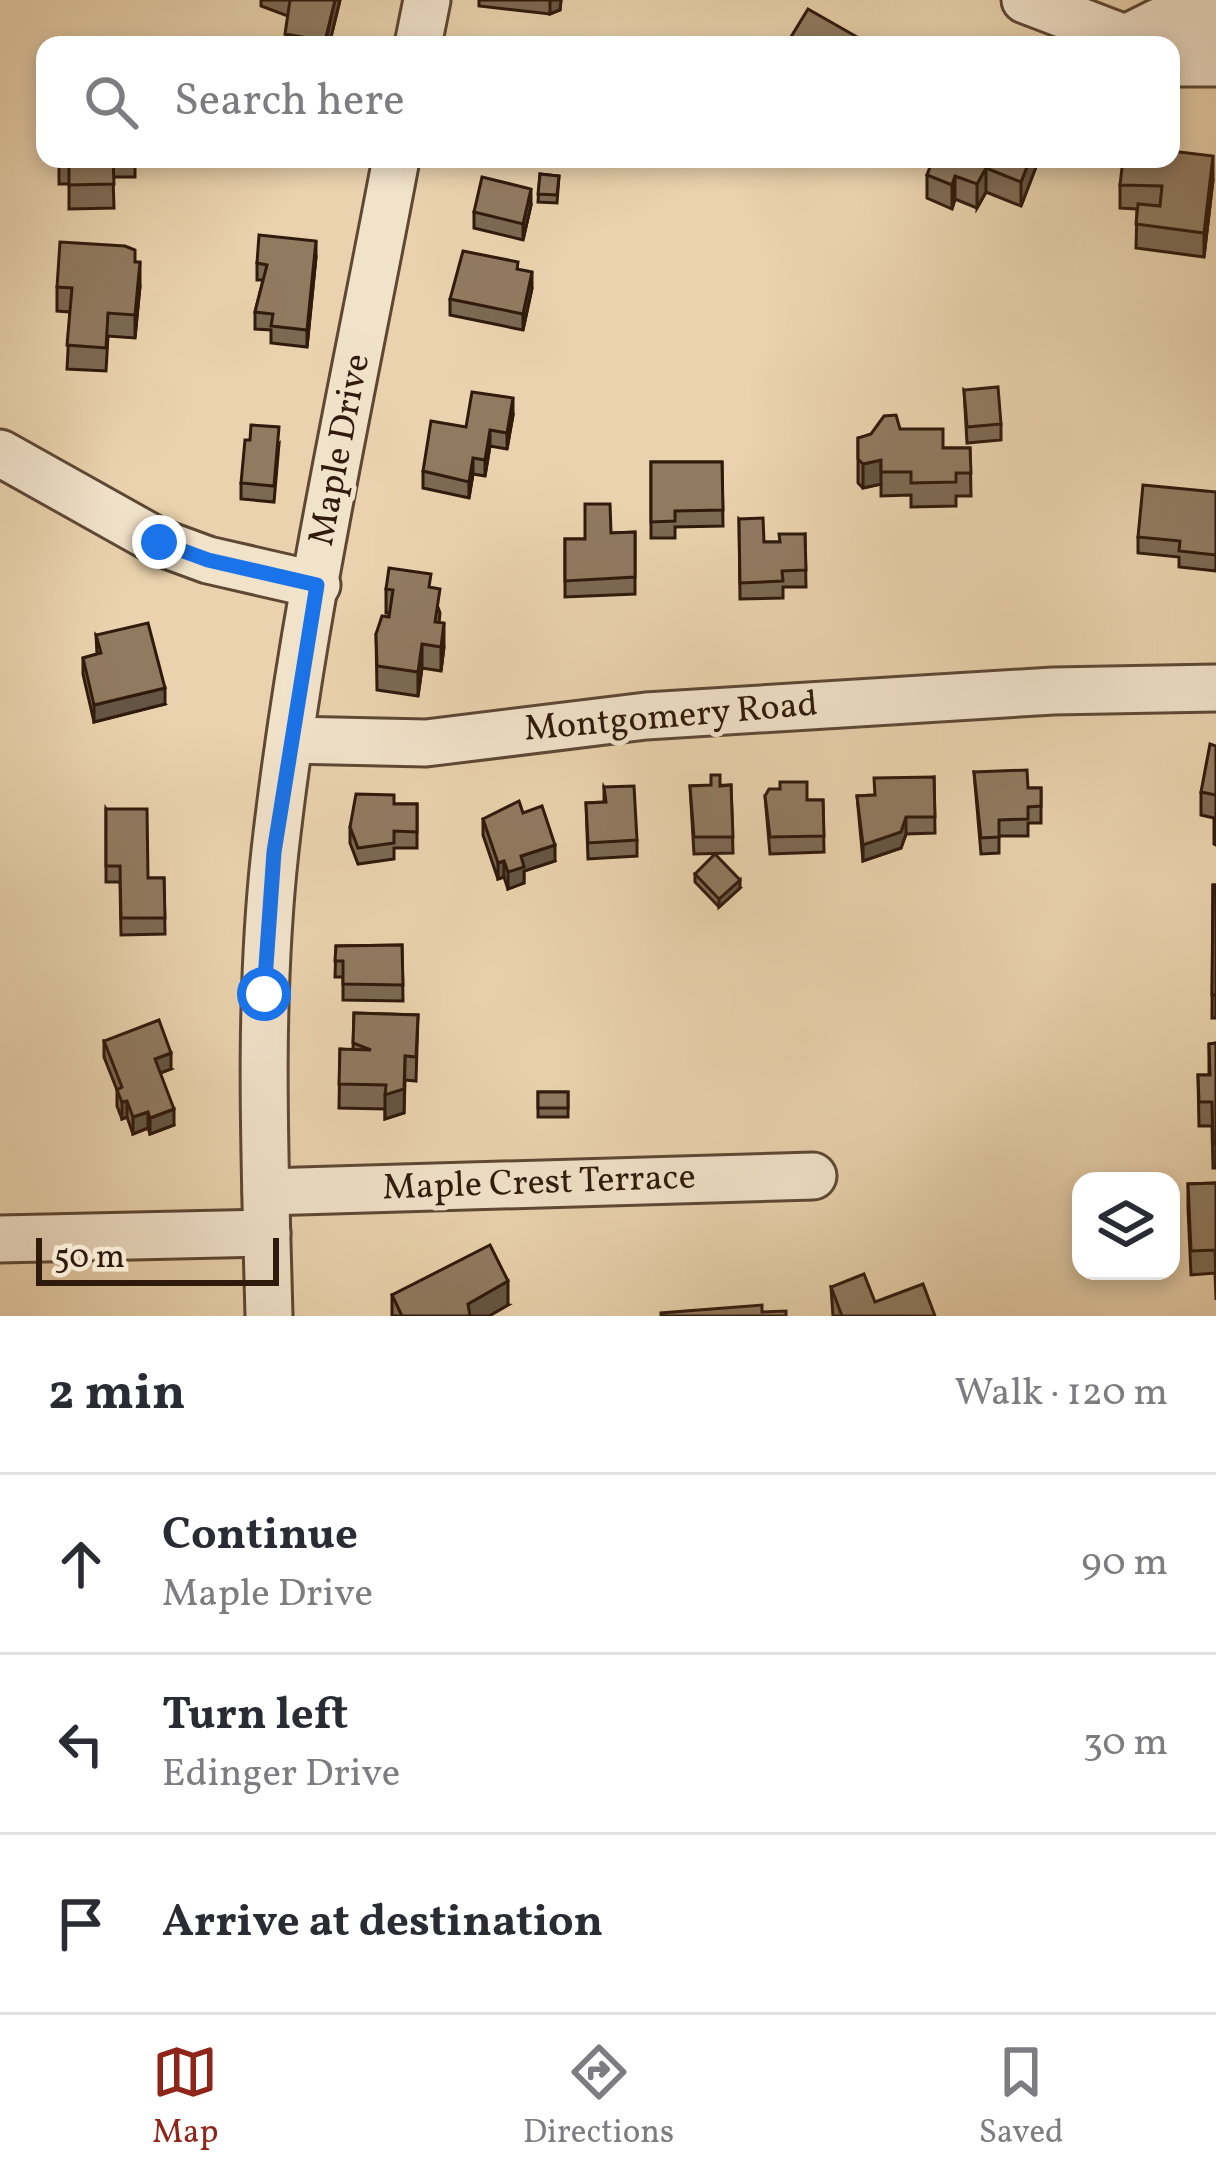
<!DOCTYPE html>
<html lang="en">
<head>
<meta charset="utf-8">
<style>
	:root { --surface:#fff; --page:#f2f2f3; --text:#2b2b33; --muted:#7c7c81; --line:#e1e1e2; --accent:#8f2418 }
	body { margin:0; font-family:Vollkorn,serif; background:var(--page); color:var(--text) }
	.controls { position:absolute; right:36px; bottom:36px; display:grid; overflow:hidden; border-radius:24px; box-shadow:0 6px 18px #0003 }
	.controls button { width:108px; height:108px; display:grid; place-items:center; padding:0; border:0; border-bottom:3px solid var(--line); background:var(--surface); color:var(--text); font:60px sans-serif }
	.scale { position:absolute; left:36px; bottom:30px; width:243px; box-sizing:border-box; padding-left:12px; border:6px solid #301a0c; border-top:0; font-size:33px; line-height:42px; white-space:nowrap; color:#301a0c; -webkit-text-stroke:9px #f1e2ca; paint-order:stroke }
	.stop { position:absolute; width:36px; height:36px; margin:-27px; border:9px solid #1a73e8; border-radius:50%; background:#fff }
	.stop.end { background:#1a73e8; border-color:#fff; box-shadow:0 3px 12px #0008 }
	.list { margin:0; padding:0; list-style:none }
	h2 { display:flex; justify-content:space-between; align-items:center; height:156px; margin:0; padding:0 48px; font-size:51px }
	h2 small { font-size:39px; font-weight:400; color:var(--muted) }
	.list li { display:grid; grid-template-columns:78px 1fr auto; gap:36px; align-items:center; box-sizing:border-box; height:180px; padding:0 48px; border-top:3px solid var(--line) }
	.list b { display:block; font-size:45px; white-space:nowrap }
	.list p { margin:0; font-size:39px; white-space:nowrap; color:var(--muted) }
	.list em { font-size:39px; font-style:normal; color:var(--muted) }
	.icon { flex:none; width:66px; height:66px; fill:none; stroke:currentColor; stroke-width:2; stroke-linecap:round; stroke-linejoin:round }
	.map { position:relative; flex:none; width:1216px; height:1316px; overflow:hidden }
	.search { position:absolute; background:var(--surface); box-shadow:0 6px 18px #0003; left:36px; right:36px; top:36px; height:132px; display:flex; align-items:center; gap:30px; box-sizing:border-box; padding:0 42px; border-radius:24px; color:var(--muted); font-size:45px }
	.sheet { height:696px; background:var(--surface) }
	nav { display:flex; justify-content:space-around; align-items:center; box-sizing:border-box; height:168px; border-top:3px solid var(--line); background:var(--surface); font-size:33px; color:var(--muted) }
	nav a { display:grid; justify-items:center; gap:6px }
	nav .on { color:var(--accent) }
	.map>svg:first-child { display:block }
	.lines { fill:none; stroke-linecap:round; stroke-linejoin:round }
	.minor-casing { stroke:#5e4834; stroke-width:51 }
	.minor { stroke:#f1e2ca; stroke-width:45 }
	.wall { fill:#7c6953; stroke:#301a0c; stroke-width:3 }
	.shaded-wall { fill:#655543; stroke:#301a0c; stroke-width:3 }
	.building { fill:#907a60; stroke:#301a0c; stroke-width:3 }
	.route { stroke:#1a73e8; stroke-width:15 }
	.labels { text-anchor:middle; dominant-baseline:central; stroke-width:10; stroke-linejoin:round; paint-order:stroke }
	.street-label { font-size:36px; fill:#301a0c; stroke:#f1e2ca }
</style>
</head>
<body>
<div class="map">
<svg width="1216" height="1316" viewBox="0 0 1216 1316">
	<rect width="100%" height="100%" fill="#e9d2ad"/>
	<filter id="stains"><feTurbulence type="fractalNoise" baseFrequency=".00167" numOctaves="4"/><feColorMatrix values="0 0 0 0 .2 0 0 0 0 .09 0 0 0 0 .02 0 0 0 .5 -.17"/></filter>
	<radialGradient id="worn" r=".72"><stop offset=".6" stop-color="#630" stop-opacity="0"/><stop offset="1" stop-color="#630" stop-opacity=".3"/></radialGradient>
	<g class="lines">
		<defs>
			<g id="minor">
				<path d="M1025 0 1143 45"/>
				<path d="M1130 36 1158 22 1216 20"/>
				<path d="M418 45 427 0"/>
				<path d="M1171 63H1216"/>
				<path d="M0 453 159 542 208 560 317 585"/>
				<path d="M290 740 426 743 646 716 1053 691 1216 688"/>
				<path d="M266 1192 813 1176"/>
				<path d="M0 1239 267 1233"/>
				<path d="M269 1316C265 1161 258 1005 275 851 301 619 353 388 396 159"/>
			</g>
		</defs>
		<use href="#minor" class="minor-casing"/>
		<use href="#minor" class="minor"/>
	</g>
	<g class="wall">
		<path d="M261 0H340L329 45H285L288 16 261 6Z"/>
		<path d="M479 0H561L560 10 550 14 479 6Z"/>
		<path d="M59 159H135V177H113L114 208 69 209V184H59Z"/>
		<path d="M1039 159 1021 206 986 192 977 208 955 199 952 209 927 198V175Z"/>
		<path d="M540 174 559 176 557 203 538 202Z"/>
		<path d="M1213 180 1204 257 1136 248 1137 209 1120 208V185Z"/>
		<path d="M531 205 523 240 474 228V212Z"/>
		<path d="M316 257 307 347 271 343V330L255 329V312L263 280H257V263Z"/>
		<path d="M135 262 140 286 135 338 108 336 106 371 67 369 70 312 57 311V287Z"/>
		<path d="M518 269 532 288 523 330 450 315V299Z"/>
		<path d="M964 390 1001 424V440L967 443Z"/>
		<path d="M513 415 507 449 490 446 485 476 473 474 469 498 423 488V471L466 427Z"/>
		<path d="M900 429 943 448H970L971 496H956V506L911 507V495L881 496V484L863 488 858 483V438Z"/>
		<path d="M279 444 274 502 241 499V483Z"/>
		<path d="M651 462H722L723 526 675 527V538H651Z"/>
		<path d="M1216 492V571L1179 567V557L1138 553V537Z"/>
		<path d="M739 519 764 542H780L805 534 806 587H783V598L740 599Z"/>
		<path d="M635 532V594L565 597V539H585L611 533Z"/>
		<path d="M431 588 440 613 439 623 444 647 441 671 422 668 418 696 377 690 376 634 389 617V613H386V589Z"/>
		<path d="M96 635 165 704 94 722 83 674V658L97 654Z"/>
		<path d="M1216 746V845L1214 844V818L1201 815V792Z"/>
		<path d="M974 772 1028 788H1041V823H1028V836H999V853L981 854Z"/>
		<path d="M934 777 935 833 906 834 901 848 863 861 857 796 874 795Z"/>
		<path d="M731 785 733 853 694 854 690 786Z"/>
		<path d="M604 787 637 840V856L588 859 586 803 604 802Z"/>
		<path d="M765 796 807 800H823L824 852 770 854Z"/>
		<path d="M394 804H417V848H394V859L358 864 350 843V827Z"/>
		<path d="M106 809 148 878H164L165 934 121 935 120 882H106Z"/>
		<path d="M523 813 555 861 524 871V883L508 889 504 877 498 879 483 835V819Z"/>
		<path d="M695 874 740 888 719 907 695 882Z"/>
		<path d="M1213 885H1216V1018H1212Z"/>
		<path d="M402 945 403 1001 343 1000V977H335L336 946Z"/>
		<path d="M354 1013 418 1015 416 1081 405 1080 404 1113 385 1119V1109L339 1108 340 1049 353 1050Z"/>
		<path d="M104 1041 171 1069 160 1073 174 1125 150 1134 148 1128 133 1134 127 1117 122 1119 117 1106V1090L104 1057Z"/>
		<path d="M1216 1043V1168H1213L1212 1126H1199L1198 1075H1209V1044Z"/>
		<rect x="538" y="1092" width="30" height="25"/>
		<path d="M1216 1183V1300L1215 1273 1191 1275 1188 1208V1184Z"/>
		<path d="M831 1287 875 1302 935 1316H833Z"/>
		<path d="M392 1295 508 1305 489 1316H392Z"/>
	</g>
	<g class="shaded-wall">
		<path d="M335 0H340L329 45H325Z"/>
		<path d="M550 0H561L560 10 550 14Z"/>
		<path d="M1213 156V180L1204 257V233Z"/>
		<path d="M1030 159H1039L1021 206V182Z"/>
		<path d="M986 168V192L977 208V184Z"/>
		<path d="M955 176V199L952 209V185Z"/>
		<path d="M531 189V205L523 240V224Z"/>
		<path d="M316 241V257L307 347V330Z"/>
		<path d="M140 262V286L135 338V315Z"/>
		<path d="M532 272V288L523 330V314Z"/>
		<path d="M513 398V415L507 449V433Z"/>
		<path d="M490 430V446L485 476V460Z"/>
		<path d="M473 458V474L469 498V482Z"/>
		<path d="M881 460V484L863 488V464Z"/>
		<path d="M444 623V647L441 671V647Z"/>
		<path d="M422 644V668L418 696V672Z"/>
		<path d="M165 688V704L94 722V705Z"/>
		<path d="M906 817V834L901 848 863 861V845Z"/>
		<path d="M555 845V861L524 871V883L508 889V872L521 856Z"/>
		<path d="M504 861V877L498 879V863Z"/>
		<path d="M740 880V888L719 907V899Z"/>
		<path d="M171 1053V1069L155 1075V1059Z"/>
		<path d="M405 1056 404 1113 385 1119V1095Z"/>
		<path d="M127 1101V1117L122 1119V1102Z"/>
		<path d="M174 1109V1125L150 1134V1118Z"/>
		<path d="M148 1112V1128L133 1134V1117Z"/>
		<path d="M508 1281V1305L489 1316H468V1304Z"/>
	</g>
	<g class="building">
		<path d="M290 0H335L325 41 285 34Z"/>
		<path d="M808 9 871 45H786Z"/>
		<path d="M1171 151 1213 156 1204 233 1136 224 1138 204 1160 206 1162 186 1120 185 1123 159H1171Z"/>
		<path d="M59 159H113L114 184 69 185V160Z"/>
		<path d="M933 159H1030L1021 182 986 168 977 184 955 176 952 185 927 175Z"/>
		<path d="M540 174 559 176 557 195 538 194Z"/>
		<path d="M482 177 531 189 523 224 474 212Z"/>
		<path d="M259 235 316 241 307 330 271 326 273 314 255 312 267 265 257 263Z"/>
		<path d="M60 242 125 246 135 250V262H140L135 315 108 313 106 348 67 345 72 288 57 287Z"/>
		<path d="M463 251 518 262 517 269 532 272 523 314 450 299Z"/>
		<path d="M998 387 1001 424 967 427 964 390Z"/>
		<path d="M472 392 513 398 507 433 490 430 485 460 473 458 469 482 423 471 431 421 466 427Z"/>
		<path d="M896 415 900 429H943V448H970L971 473H956V482L911 483V472H881V460L863 464 858 459V438L871 434 884 416Z"/>
		<path d="M251 425 279 427 274 486 241 483 245 440H250Z"/>
		<path d="M651 462H722L723 510 675 511V521L651 522Z"/>
		<path d="M1143 485 1216 492V555L1179 551 1180 541 1138 537Z"/>
		<path d="M585 504H610L611 533 635 532V577L565 581V539H585Z"/>
		<path d="M763 518 764 542H780L779 534H805L806 570 782 571 783 581 740 583 739 519Z"/>
		<path d="M389 568 431 574 429 587 440 589 435 622 444 623 441 647 422 644 418 672 377 666 376 634 382 616 389 617 393 590 386 589Z"/>
		<path d="M148 623 165 688 94 705 83 658 101 653 96 635Z"/>
		<path d="M1210 744 1216 746V795L1201 792Z"/>
		<path d="M1027 770 1028 788H1041V806L1028 807V819L999 820V837L981 838 974 772Z"/>
		<path d="M711 775H720V786L731 785 733 837H694L690 786 711 785Z"/>
		<path d="M934 777 935 817H906L901 832 863 845 857 796 875 795 874 778Z"/>
		<path d="M780 782H807V800H823L824 836 770 837 765 796 769 789H780Z"/>
		<path d="M634 786 637 840 588 843 586 803 606 802 604 787Z"/>
		<path d="M356 794 394 795V804H417V832L394 831V843L358 848 350 827Z"/>
		<path d="M519 801 523 813 542 806 555 845 521 856 524 867 508 872 504 861 498 863 483 819Z"/>
		<path d="M106 809H147L148 878H164L165 918H121L120 866H106Z"/>
		<path d="M715 854 740 880 719 899 695 874Z"/>
		<path d="M1213 885H1216V995H1212Z"/>
		<path d="M402 945 403 985 343 984V961H335L336 946Z"/>
		<path d="M354 1013 418 1015 416 1057 405 1056 404 1089 385 1095 386 1085 339 1084 340 1049 371 1050 353 1043Z"/>
		<path d="M159 1020 171 1053 155 1059 174 1109 150 1118 148 1112 133 1117 127 1101 122 1102 117 1090 122 1087 104 1041Z"/>
		<path d="M1216 1043V1144H1213L1212 1102H1199L1198 1075H1210L1209 1044Z"/>
		<rect x="538" y="1092" width="30" height="16"/>
		<path d="M1216 1183V1277L1215 1250 1191 1251 1188 1184Z"/>
		<path d="M490 1245 508 1281 468 1304 470 1316H402L392 1295Z"/>
		<path d="M864 1274 875 1302 923 1284 935 1316H842L831 1287Z"/>
		<path d="M762 1305V1312L786 1311V1316H661V1313Z"/>
	</g>
	<g class="lines">
		<path class="route" d="M159 542 208 560 317 585 274 852 264 994"/>
	</g>
	<g class="labels">
		<g class="street-label">
			<text transform="translate(341 450) rotate(-79)">Maple Drive</text>
			<text transform="translate(671 718) rotate(-5)">Montgomery Road</text>
			<text transform="translate(539 1184) rotate(-2)">Maple Crest Terrace</text>
		</g>
	</g>
	<rect width="100%" height="100%" filter="url(#stains)"/>
	<rect width="100%" height="100%" fill="url(#worn)"/>
</svg>
<div class="controls">
<button><svg class="icon" aria-label="layers" viewBox="0 0 24 24"><path d="M12 4l9 5-9 5-9-5zM3 14l9 5 9-5"/></svg></button>
</div>
<div class="scale">50 m</div>
<div class="stop" style="left:264px;top:994px"></div>
<div class="stop end" style="left:159px;top:542px"></div>
<div class="search"><svg class="icon" aria-label="search" viewBox="0 0 24 24"><circle cx="10" cy="10" r="6"/><path d="M15 15l6 6"/></svg>Search here</div>
</div>
<section class="sheet">
<h2>2 min<small>Walk · 120 m</small></h2>
<ul class="list">
<li><svg class="icon" aria-label="ahead" viewBox="0 0 24 24"><path d="M12 20V5M6 11l6-6 6 6"/></svg><div><b>Continue</b><p>Maple Drive</p></div><em>90 m</em></li>
<li><svg class="icon" aria-label="left" viewBox="0 0 24 24"><path d="M17 20v-9H6M10 6l-5 5 5 5"/></svg><div><b>Turn left</b><p>Edinger Drive</p></div><em>30 m</em></li>
<li><svg class="icon" aria-label="arrive" viewBox="0 0 24 24"><path d="M6 21V4h12l-3 4 3 4H6"/></svg><div><b>Arrive at destination</b></div></li>
</ul>
</section>
<nav>
<a class="on"><svg class="icon" aria-label="map" viewBox="0 0 24 24"><path d="M3 6l6-2 6 2 6-2v14l-6 2-6-2-6 2zM9 4v14M15 6v14"/></svg>Map</a>
<a><svg class="icon" aria-label="directions" viewBox="0 0 24 24"><path d="M12 3l9 9-9 9-9-9zM9 14v-3h6M13 9l2 2-2 2"/></svg>Directions</a>
<a><svg class="icon" aria-label="saved" viewBox="0 0 24 24"><path d="M7 4h10v16l-5-4-5 4z"/></svg>Saved</a>
</nav>
</body>
</html>
